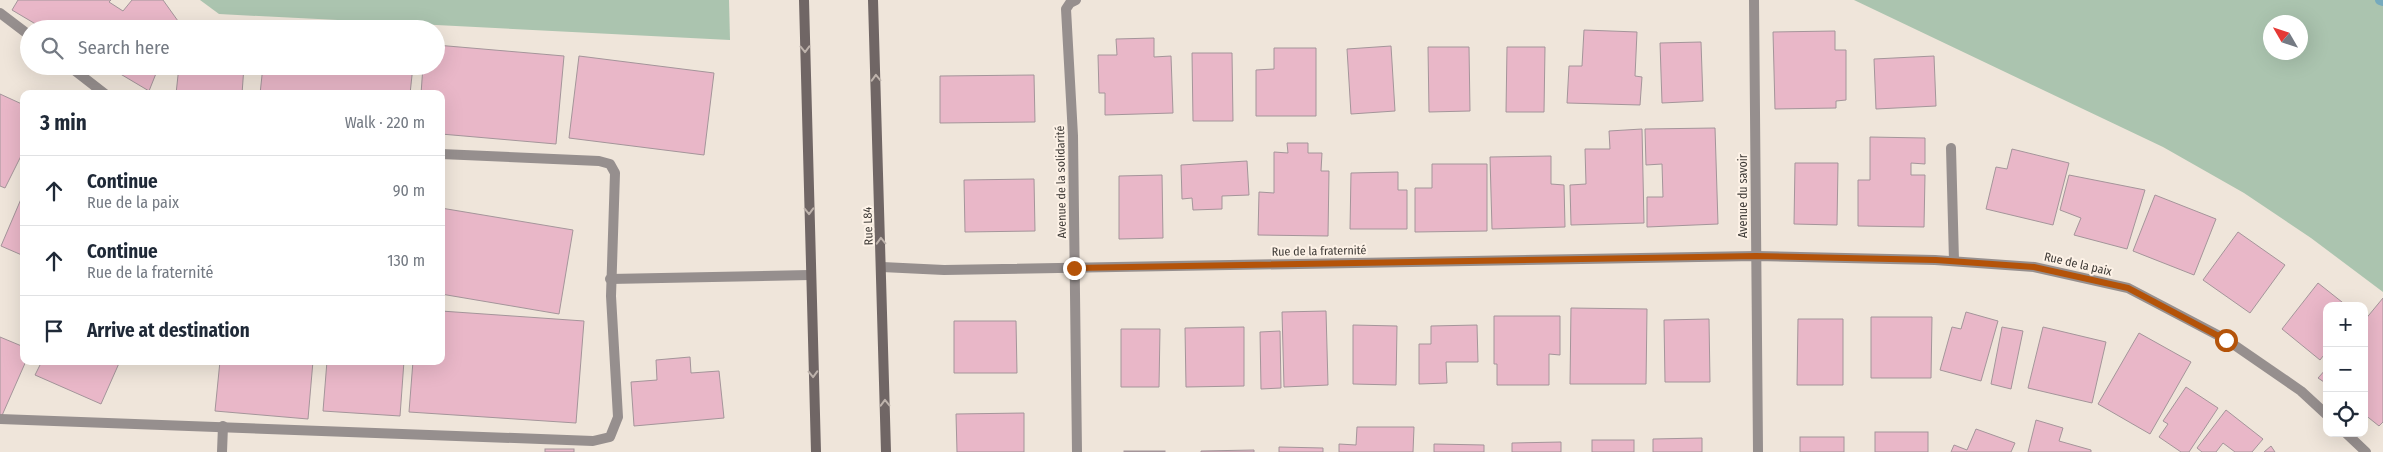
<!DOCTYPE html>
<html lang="en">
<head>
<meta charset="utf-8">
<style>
	:root { --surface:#fff; --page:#f2f2f3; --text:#1f2937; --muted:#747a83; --line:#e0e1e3 }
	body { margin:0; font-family:"Fira Sans Condensed",sans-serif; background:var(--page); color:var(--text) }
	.controls { position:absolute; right:15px; bottom:15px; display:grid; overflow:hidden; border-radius:10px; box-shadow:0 5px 20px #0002 }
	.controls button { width:45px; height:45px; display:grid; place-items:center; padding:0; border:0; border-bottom:1px solid var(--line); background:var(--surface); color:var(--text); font:25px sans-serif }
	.compass { position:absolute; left:2263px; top:15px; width:45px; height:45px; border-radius:50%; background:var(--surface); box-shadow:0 5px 20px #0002; rotate:309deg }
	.stop { position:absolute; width:15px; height:15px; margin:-11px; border:4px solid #b45309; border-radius:50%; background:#fff }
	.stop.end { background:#b45309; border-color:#fff; box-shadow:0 1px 5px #0008 }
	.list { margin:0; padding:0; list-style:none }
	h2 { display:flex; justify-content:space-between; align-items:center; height:65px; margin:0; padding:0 20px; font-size:21px }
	h2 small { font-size:16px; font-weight:400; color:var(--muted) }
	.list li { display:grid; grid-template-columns:32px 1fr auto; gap:15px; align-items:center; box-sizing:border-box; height:70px; padding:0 20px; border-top:1px solid var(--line) }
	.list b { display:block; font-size:19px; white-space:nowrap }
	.list p { margin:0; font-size:16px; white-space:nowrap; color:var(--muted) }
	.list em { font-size:16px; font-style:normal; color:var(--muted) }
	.icon { flex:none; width:28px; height:28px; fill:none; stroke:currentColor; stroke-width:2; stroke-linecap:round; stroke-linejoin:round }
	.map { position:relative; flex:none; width:2383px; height:452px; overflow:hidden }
	.search { position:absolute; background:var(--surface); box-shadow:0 5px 20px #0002; left:20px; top:20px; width:425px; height:55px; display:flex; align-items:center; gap:12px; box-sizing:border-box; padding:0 18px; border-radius:28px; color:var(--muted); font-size:19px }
	.panel { position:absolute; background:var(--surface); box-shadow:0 5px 20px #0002; left:20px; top:90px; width:425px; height:275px; border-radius:10px }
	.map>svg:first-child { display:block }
	.green { fill:#abc4af; fill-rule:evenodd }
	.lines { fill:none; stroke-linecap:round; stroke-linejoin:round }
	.stream { stroke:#76aabd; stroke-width:10 }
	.building { fill:#e9b7c8; stroke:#a4959a }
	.service { stroke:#968f8e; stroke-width:10 }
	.minor { stroke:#968f8e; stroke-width:10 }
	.secondary { stroke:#706665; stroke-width:10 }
	.oneway { stroke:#beb3ac }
	.route { stroke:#b45309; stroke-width:6 }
	.labels { text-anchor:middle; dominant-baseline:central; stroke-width:4; stroke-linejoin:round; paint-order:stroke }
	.street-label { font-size:12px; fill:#3f3b37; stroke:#fdf2e7 }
</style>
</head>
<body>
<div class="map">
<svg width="2383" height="452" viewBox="0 0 2383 452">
	<rect width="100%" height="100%" fill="#efe5da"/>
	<g class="green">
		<path d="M200 0H729L730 40 219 14Z"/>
		<path d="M1854 0H2383V292L2311 238 2244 193 2163 147ZM2270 22H2300V52H2270Z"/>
	</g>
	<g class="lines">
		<path class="stream" d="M2380 0 2383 1"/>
	</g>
	<g class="building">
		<path d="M18 0H111L109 2 123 11 132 0H163L178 21 175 29H44L12 10Z"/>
		<path d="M1584 30 1637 32 1635 76 1642 77 1640 105 1567 103 1569 66H1582Z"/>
		<path d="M1835 31V50H1846V100L1836 101V108L1775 109 1773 32Z"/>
		<path d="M1154 38V57L1171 56 1173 113 1105 115V93H1099L1098 55H1117L1116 39Z"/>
		<path d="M1701 42 1703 101 1662 103 1660 43Z"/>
		<path d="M436 45 564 56 556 144 441 134V94H421L423 66H436Z"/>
		<path d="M1391 46 1395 111 1351 114 1347 49Z"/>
		<path d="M1428 47H1469L1470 111 1429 112Z"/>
		<path d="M1507 47H1545L1544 112H1506Z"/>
		<path d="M1274 48H1316V116H1256V70L1274 69Z"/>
		<path d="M1192 53H1232L1233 121H1193Z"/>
		<path d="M579 56 714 73 704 155 569 138Z"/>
		<path d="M1934 56 1936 106 1876 109 1874 59Z"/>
		<path d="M107 66H159L149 91Z"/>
		<path d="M179 66H244L242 94H176Z"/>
		<path d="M263 66H413L410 94H260Z"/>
		<path d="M1034 75 1035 122 940 123V76Z"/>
		<path d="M0 94 24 105V150L5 188 0 186Z"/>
		<path d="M1715 128 1718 224 1647 227V197H1663L1662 164 1646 165 1645 129Z"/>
		<path d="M1642 129 1644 223 1571 225 1570 185 1586 184 1585 149H1610L1609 131Z"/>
		<path d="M1870 137 1925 138V164L1911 163V175H1925L1924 227 1858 226V180H1870Z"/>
		<path d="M1287 143H1308V153H1322L1321 171H1329L1328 236 1258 235 1259 192 1274 193V152L1288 153Z"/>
		<path d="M2012 149 2069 163 2053 225 1986 209 1996 167 2007 169Z"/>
		<path d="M1551 156V184L1564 185 1565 227 1492 229 1490 157Z"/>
		<path d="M1247 161 1249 195 1222 196V209L1193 210 1192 198 1182 199 1181 165Z"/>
		<path d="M1795 163H1838L1837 225 1794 224Z"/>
		<path d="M1432 164H1487V231L1415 232V188H1432Z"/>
		<path d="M1398 172V190H1407V229H1350L1351 173Z"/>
		<path d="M1162 175 1163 238 1119 239V176Z"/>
		<path d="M2069 175 2145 190 2127 249 2074 235 2081 218 2060 210Z"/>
		<path d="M1034 179 1035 231 965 232 964 180Z"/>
		<path d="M24 192V256L1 246Z"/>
		<path d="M2155 195 2216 219 2194 275 2133 251Z"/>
		<path d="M441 208 573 230 559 314 441 294Z"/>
		<path d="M2238 232 2285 265 2250 313 2203 280Z"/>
		<path d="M2318 283 2347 306H2327V351L2320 360 2282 329Z"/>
		<path d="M2383 298V422L2379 426 2364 414V321Z"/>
		<path d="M1571 308 1647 309 1646 384H1570Z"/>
		<path d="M441 311 584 321 576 423 409 412 413 361H441Z"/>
		<path d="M1326 311 1328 385 1284 387 1282 312Z"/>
		<path d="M1966 312 1998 321 1981 381 1940 370 1952 327 1961 329Z"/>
		<path d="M1494 316H1560V355L1549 354V385H1497V364H1494Z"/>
		<path d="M1871 317H1932L1931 378H1871Z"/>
		<path d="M1709 319 1710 382H1665L1664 320Z"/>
		<path d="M1798 319H1843V385H1797Z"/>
		<path d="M954 321H1016L1017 373H954Z"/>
		<path d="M1353 325 1397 326 1396 385 1353 384Z"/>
		<path d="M1477 325 1478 362H1446L1447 383 1419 384V344H1431V326Z"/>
		<path d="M1244 327V386L1186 387 1185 328Z"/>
		<path d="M2002 327 2023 331 2011 389 1991 384Z"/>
		<path d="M2043 327 2106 342 2092 403 2028 388Z"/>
		<path d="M1121 329H1160L1159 387H1121Z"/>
		<path d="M1280 331 1281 388 1261 389 1260 332Z"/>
		<path d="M2139 333 2191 362 2150 434 2098 404Z"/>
		<path d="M0 337 24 347V361H26L0 420Z"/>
		<path d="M690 357 691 373 719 371 724 418 634 426 631 382 657 380 656 360Z"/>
		<path d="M42 361H120L101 404 35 375Z"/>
		<path d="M220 361H313L308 419 215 411Z"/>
		<path d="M327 361H404L400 416 323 411Z"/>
		<path d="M2327 368V384L2318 378Z"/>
		<path d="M2186 387 2218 408 2189 452H2181L2159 437 2168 424 2163 421Z"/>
		<path d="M2226 410 2263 439 2252 452H2235L2223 443 2216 452H2202L2197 448Z"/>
		<path d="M1024 413V452H957L956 414Z"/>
		<path d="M2036 420 2063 428 2059 441 2091 450V452H2028Z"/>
		<path d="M1357 427H1414L1413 452H1339V444L1356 445Z"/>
		<path d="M1976 429 2015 443 2011 452H1951L1954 445 1967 450Z"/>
		<rect x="1875" y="432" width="53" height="20"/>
		<rect x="1800" y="437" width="44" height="15"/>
		<path d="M1702 438V452H1653V439Z"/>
		<rect x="1592" y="440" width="42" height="12"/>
		<path d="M1561 442V452H1512V443Z"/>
		<path d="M1434 444 1484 445V452H1434Z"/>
		<path d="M2271 446 2275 452H2264Z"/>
		<path d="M1279 447 1323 448V452H1279Z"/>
		<rect x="545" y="449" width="29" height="3"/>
		<path d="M1254 450V452H1201V451Z"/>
		<rect x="1124" y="451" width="41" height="1"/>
	</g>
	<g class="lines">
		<path class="service" d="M1951 148 1954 261"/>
		<g class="minor">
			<path d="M1076 0 1070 3 1066 9 1073 136 1077 452"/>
			<path d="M1754 0 1758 452"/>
			<path d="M0 13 29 35"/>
			<path d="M69 66 105 94"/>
			<path d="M882 267 944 270 1756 256 1935 260 2034 267 2128 288 2227 340 2301 391 2327 415"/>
			<path d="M610 279 810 275"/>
			<path d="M0 419 593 441 610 437 618 417 611 296 615 173 610 164 599 161 441 154"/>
			<path d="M2346 433 2366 452"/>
			<path d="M222 452 223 426"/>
		</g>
		<g class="secondary">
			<path d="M804 0 816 452"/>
			<path d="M873 0 886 452"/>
		</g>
	</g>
	<defs><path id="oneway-chevron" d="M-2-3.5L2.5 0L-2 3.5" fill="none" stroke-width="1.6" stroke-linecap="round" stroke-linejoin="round" transform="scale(1.25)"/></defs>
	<g class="oneway">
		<use href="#oneway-chevron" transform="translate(805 49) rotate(89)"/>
		<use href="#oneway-chevron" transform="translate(876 78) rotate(-92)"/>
		<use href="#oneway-chevron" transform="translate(809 211) rotate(89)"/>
		<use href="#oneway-chevron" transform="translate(881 241) rotate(-92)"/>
		<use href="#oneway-chevron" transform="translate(813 374) rotate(88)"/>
		<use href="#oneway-chevron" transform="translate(885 403) rotate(-91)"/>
	</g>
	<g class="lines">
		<path class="route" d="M1074 268 1756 256 1936 260 2034 267 2128 288 2226 340"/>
	</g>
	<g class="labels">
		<g class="street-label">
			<text transform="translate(1061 182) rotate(-91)">Avenue de la solidarité</text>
			<text transform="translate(1743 196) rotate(-90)">Avenue du savoir</text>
			<text transform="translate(868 226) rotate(-92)">Rue L84</text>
			<text transform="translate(1319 251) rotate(-1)">Rue de la fraternité</text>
			<text transform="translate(2078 264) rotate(13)">Rue de la paix</text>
		</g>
	</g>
</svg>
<div class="controls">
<button>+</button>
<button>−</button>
<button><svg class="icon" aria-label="locate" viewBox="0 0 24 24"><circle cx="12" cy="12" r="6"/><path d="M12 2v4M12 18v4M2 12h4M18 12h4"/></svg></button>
</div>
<svg class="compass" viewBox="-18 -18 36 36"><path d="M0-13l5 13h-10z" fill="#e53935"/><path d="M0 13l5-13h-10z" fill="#747a83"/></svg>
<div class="stop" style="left:2226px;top:340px"></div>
<div class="stop end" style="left:1074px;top:268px"></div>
<div class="search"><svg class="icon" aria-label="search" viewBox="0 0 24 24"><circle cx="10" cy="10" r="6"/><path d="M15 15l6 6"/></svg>Search here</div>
<section class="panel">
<h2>3 min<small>Walk · 220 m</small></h2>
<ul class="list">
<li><svg class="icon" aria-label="ahead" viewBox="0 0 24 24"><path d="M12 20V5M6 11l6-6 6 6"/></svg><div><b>Continue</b><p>Rue de la paix</p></div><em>90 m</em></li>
<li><svg class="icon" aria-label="ahead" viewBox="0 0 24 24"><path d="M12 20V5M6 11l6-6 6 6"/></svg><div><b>Continue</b><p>Rue de la fraternité</p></div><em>130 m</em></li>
<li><svg class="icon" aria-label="arrive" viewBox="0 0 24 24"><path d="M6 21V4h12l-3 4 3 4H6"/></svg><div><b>Arrive at destination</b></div></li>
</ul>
</section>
</div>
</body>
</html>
